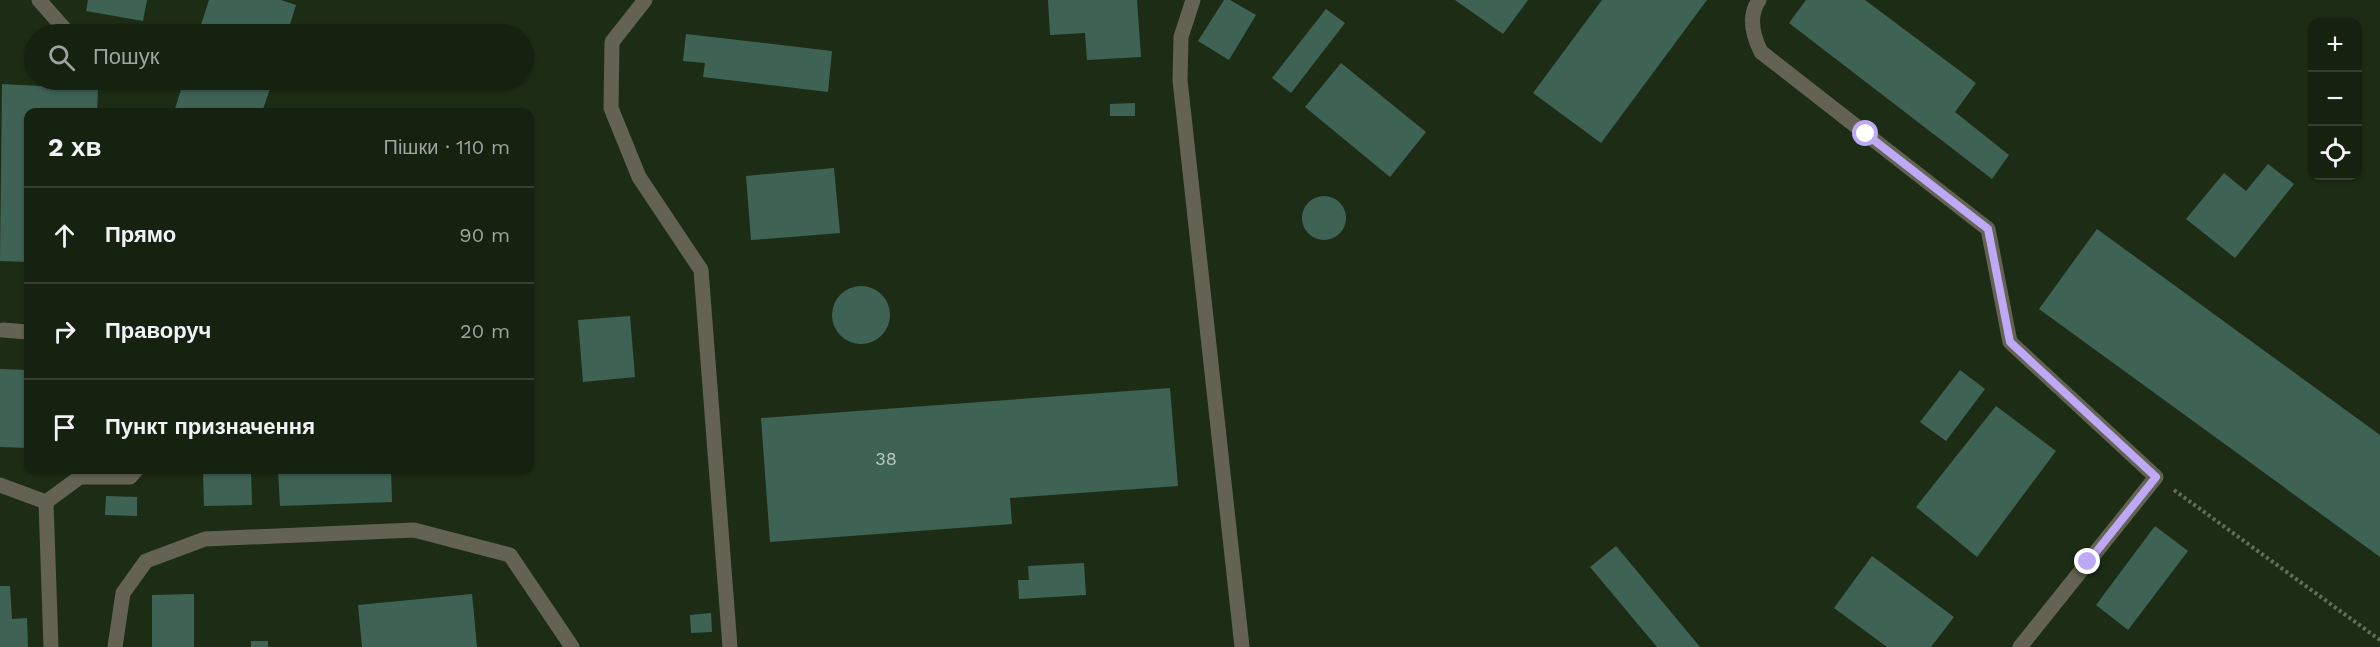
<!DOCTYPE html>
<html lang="uk">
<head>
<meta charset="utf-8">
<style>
	:root { --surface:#162210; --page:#232f1e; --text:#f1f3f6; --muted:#9ea49f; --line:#353f30 }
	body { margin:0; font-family:"Work Sans",sans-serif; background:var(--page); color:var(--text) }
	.controls { position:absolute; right:18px; top:18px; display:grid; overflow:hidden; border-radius:12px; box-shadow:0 2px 4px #0004 }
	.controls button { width:54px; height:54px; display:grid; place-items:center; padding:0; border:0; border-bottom:2px solid var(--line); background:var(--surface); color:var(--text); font:30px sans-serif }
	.stop { position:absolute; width:18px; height:18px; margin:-14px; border:4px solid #bda9f5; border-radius:50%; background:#fff }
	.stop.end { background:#bda9f5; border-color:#fff; box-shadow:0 2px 6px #0008 }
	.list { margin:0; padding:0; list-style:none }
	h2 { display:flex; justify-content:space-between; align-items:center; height:78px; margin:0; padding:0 24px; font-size:26px }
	h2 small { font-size:20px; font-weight:400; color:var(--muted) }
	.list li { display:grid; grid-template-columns:39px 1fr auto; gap:18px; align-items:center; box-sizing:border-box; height:96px; padding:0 24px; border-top:2px solid var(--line) }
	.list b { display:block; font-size:22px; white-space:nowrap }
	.list em { font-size:20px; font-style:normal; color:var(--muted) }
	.icon { flex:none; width:33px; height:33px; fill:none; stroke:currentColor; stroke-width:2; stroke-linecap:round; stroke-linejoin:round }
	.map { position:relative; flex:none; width:2380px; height:647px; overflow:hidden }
	.search { position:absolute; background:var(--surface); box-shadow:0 2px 4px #0004; left:24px; top:24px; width:510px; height:66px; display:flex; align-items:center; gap:15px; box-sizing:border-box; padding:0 21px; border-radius:33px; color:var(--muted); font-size:22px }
	.panel { position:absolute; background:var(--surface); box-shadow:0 2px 4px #0004; left:24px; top:108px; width:510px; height:366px; border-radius:12px }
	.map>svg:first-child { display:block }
	.building { fill:#3e6355 }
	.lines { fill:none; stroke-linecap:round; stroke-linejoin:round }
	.path { stroke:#616f5a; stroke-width:4; stroke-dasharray:3 3; stroke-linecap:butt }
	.lane { stroke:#646353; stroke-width:15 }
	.route { stroke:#bda9f5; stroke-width:8 }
	.labels { text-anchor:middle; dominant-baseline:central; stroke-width:6; stroke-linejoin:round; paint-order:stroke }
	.number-label { font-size:18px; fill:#baccbd }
</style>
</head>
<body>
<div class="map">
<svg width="2380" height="647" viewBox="0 0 2380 647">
	<rect width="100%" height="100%" fill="#1d2d15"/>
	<g class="building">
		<path d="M88 0H147L143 21 86 11Z"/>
		<path d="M209 0H281L296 5 287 34H198Z"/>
		<path d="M1048 0H1137L1141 57 1087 60 1085 33 1050 35Z"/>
		<path d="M1224 0H1230L1256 15 1229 60 1198 41Z"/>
		<path d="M1455 0H1528L1503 34Z"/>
		<path d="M1602 0H1707L1601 143 1533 93Z"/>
		<path d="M1806 0H1865L1976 83 1955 112 2009 155 1992 179 1789 23Z"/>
		<path d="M1326 9 1345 23 1291 93 1272 78Z"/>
		<path d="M686 34 832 51 828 92 703 77 705 63 683 61Z"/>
		<path d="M1341 63 1426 132 1390 177 1305 107Z"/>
		<path d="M184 80H273L262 112H174Z"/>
		<path d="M2 84 98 89 97 112H28V262L0 261Z"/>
		<path d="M1135 103V116H1110V104Z"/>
		<path d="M2268 164 2294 184 2235 258 2186 219 2224 173 2246 191Z"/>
		<path d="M834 168 840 233 751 240 746 176Z"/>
		<circle cx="1324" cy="218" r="22"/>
		<path d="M2097 229 2380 435V557L2039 309Z"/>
		<circle cx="861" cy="315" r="29"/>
		<path d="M630 316 635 377 583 382 578 320Z"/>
		<path d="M0 369 28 370V448L0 447Z"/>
		<path d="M1960 370 1985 389 1946 441 1920 422Z"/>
		<path d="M1170 388 1178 486 1010 498 1012 524 770 542 761 418Z"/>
		<path d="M1996 406 2056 451 1977 557 1916 507Z"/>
		<path d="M203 470H251L252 505 204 506Z"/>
		<path d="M278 470H391L392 502 280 506Z"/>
		<path d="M106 496 137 497V516L105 515Z"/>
		<path d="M2155 526 2188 551 2128 630 2096 605Z"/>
		<path d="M1616 546 1700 647H1657L1590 567Z"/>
		<path d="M1872 556 1954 617 1931 647H1887L1834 608Z"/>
		<path d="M1084 563 1086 595 1019 599 1018 580H1029L1028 566Z"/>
		<path d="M0 586H10L12 619 27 618 28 647H0Z"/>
		<path d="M194 594V647H152V595Z"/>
		<path d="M472 594 477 647H362L358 605Z"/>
		<path d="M711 613 712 632 691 633 690 615Z"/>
		<rect x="251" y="641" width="17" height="6"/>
	</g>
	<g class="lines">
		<path class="path" d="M2174 490 2380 640"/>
		<g class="lane">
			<path d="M39 0 69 34"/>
			<path d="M645 0 612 42 611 108 639 177 701 270 730 647"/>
			<path d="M1193 0 1181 37 1180 80 1242 647"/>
			<path d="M1759 0C1748 16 1753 36 1761 52L1988 229 2010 342 2156 477 2020 647"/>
			<path d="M3 330 28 332"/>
			<path d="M0 485 46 502 51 647"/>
			<path d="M46 502 80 477H130L136 470"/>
			<path d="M115 647 123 593 146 561 205 539 414 530 510 555 572 647"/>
		</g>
	</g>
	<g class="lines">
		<path class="route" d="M1866 134 1988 229 2010 342 2156 477 2088 562"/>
	</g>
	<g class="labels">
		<g class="number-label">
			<text x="886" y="458">38</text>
		</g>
	</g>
</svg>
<div class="controls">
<button>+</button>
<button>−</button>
<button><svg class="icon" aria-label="locate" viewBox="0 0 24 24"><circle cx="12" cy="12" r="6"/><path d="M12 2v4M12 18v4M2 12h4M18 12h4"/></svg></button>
</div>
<div class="stop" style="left:1866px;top:134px"></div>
<div class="stop end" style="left:2088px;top:562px"></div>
<div class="search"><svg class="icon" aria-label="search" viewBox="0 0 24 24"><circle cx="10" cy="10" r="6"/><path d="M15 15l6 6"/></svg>Пошук</div>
<section class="panel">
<h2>2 хв<small>Пішки · 110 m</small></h2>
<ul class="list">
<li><svg class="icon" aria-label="ahead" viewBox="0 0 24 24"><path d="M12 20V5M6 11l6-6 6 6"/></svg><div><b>Прямо</b></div><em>90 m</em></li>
<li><svg class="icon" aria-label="right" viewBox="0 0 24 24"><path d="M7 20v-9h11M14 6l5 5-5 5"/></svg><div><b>Праворуч</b></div><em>20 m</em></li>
<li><svg class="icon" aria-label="arrive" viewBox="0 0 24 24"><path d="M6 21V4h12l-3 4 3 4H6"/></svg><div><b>Пункт призначення</b></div></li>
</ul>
</section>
</div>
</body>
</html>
